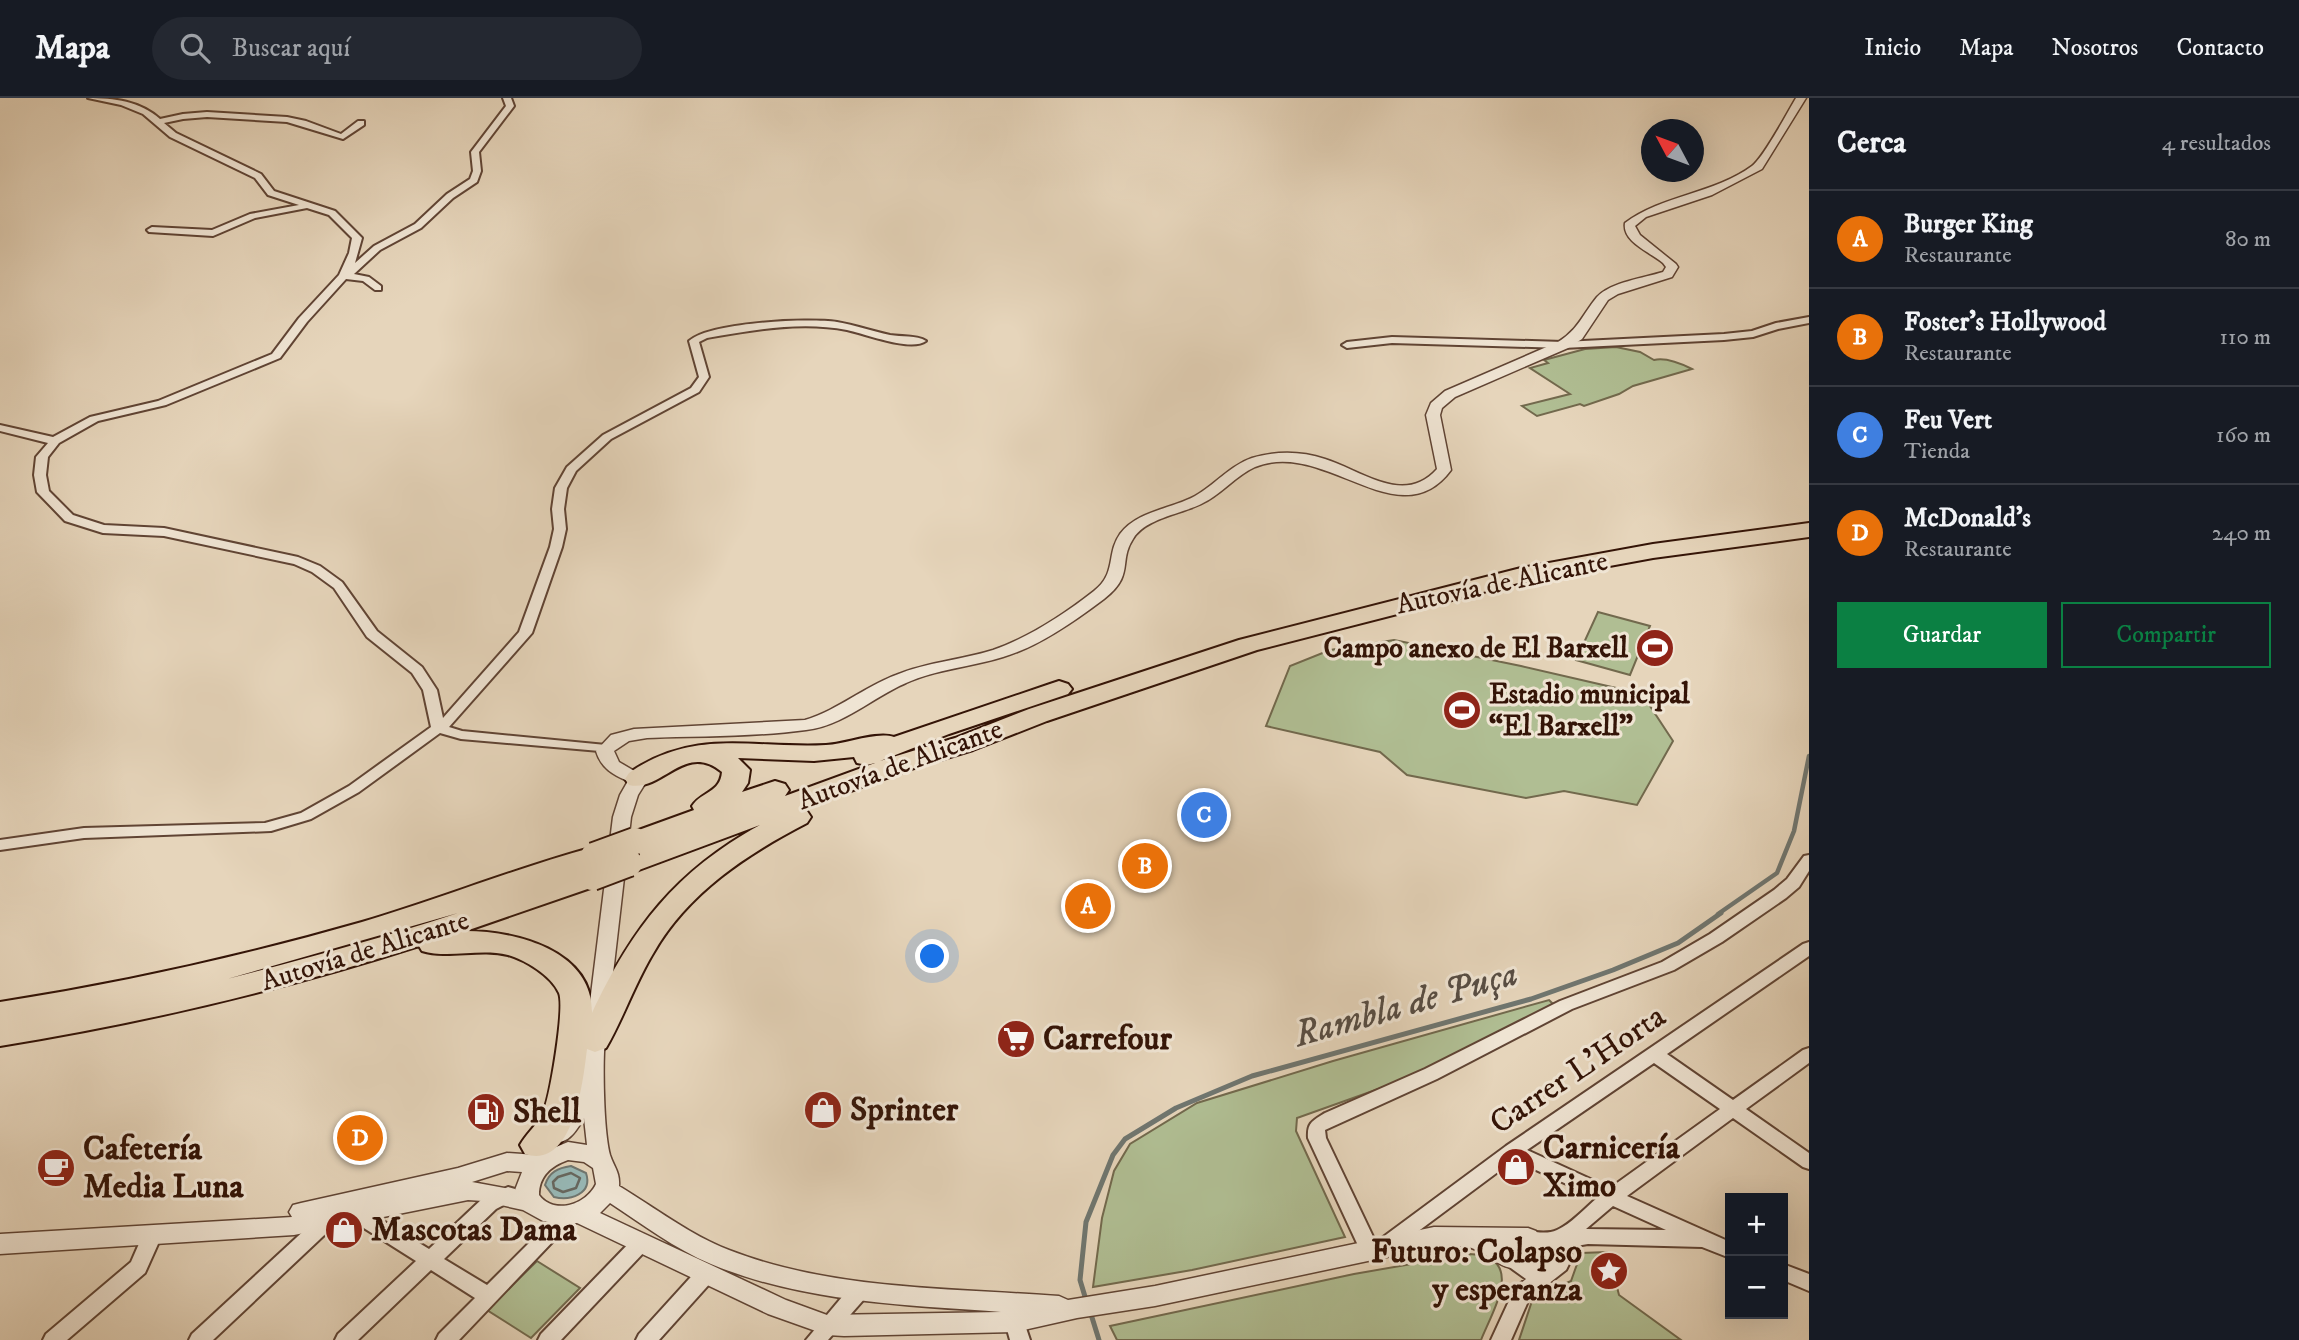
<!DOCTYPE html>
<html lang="es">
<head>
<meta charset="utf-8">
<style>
	:root { --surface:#171b24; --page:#242831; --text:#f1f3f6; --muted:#9ea1a6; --line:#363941; --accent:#0b8043 }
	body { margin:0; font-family:"IM FELL DW Pica",serif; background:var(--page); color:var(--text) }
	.controls { position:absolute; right:21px; bottom:21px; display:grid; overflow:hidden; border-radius:0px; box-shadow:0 7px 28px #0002 }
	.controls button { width:63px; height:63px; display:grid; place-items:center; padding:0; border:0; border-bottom:2px solid var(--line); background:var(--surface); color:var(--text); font:35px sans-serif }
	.compass { position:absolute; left:1641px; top:21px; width:63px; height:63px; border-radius:50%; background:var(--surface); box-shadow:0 7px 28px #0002; rotate:311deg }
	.you { position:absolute; left:933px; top:859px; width:24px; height:24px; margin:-18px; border:5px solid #fff; border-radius:50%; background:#1a73e8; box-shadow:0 0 0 10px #1a73e833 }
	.badge { display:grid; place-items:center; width:46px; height:46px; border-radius:50%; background:var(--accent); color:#fff; font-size:23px; font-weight:700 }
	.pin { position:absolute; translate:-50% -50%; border:4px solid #fff; box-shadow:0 2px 7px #0006 }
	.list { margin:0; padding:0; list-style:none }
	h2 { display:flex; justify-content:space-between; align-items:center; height:91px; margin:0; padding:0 28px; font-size:30px }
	h2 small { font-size:23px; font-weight:400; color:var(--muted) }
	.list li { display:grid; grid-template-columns:46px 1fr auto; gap:21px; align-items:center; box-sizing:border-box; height:98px; padding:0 28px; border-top:2px solid var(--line) }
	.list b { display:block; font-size:26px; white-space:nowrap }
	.list p { margin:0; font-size:23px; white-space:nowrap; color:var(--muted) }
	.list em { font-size:23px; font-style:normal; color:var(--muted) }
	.actions { display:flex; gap:14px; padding:21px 28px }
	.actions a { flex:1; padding:16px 0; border:2px solid var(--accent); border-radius:0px; text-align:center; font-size:24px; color:var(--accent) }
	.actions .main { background:var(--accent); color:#fff }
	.icon { flex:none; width:38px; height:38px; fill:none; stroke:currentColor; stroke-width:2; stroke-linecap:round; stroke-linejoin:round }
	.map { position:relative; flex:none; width:1809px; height:1242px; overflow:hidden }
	header { display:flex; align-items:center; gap:42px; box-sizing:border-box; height:98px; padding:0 35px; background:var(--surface); border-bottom:2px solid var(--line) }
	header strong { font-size:33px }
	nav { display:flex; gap:38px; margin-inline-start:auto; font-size:24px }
	.search { width:490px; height:63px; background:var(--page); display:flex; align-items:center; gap:18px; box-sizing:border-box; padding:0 24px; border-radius:38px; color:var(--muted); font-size:26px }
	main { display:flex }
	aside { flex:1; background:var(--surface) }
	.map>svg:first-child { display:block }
	.green { fill:#b0be93; stroke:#72694d; stroke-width:2 }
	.water { fill:#97b8b6; stroke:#6f7670; stroke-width:2 }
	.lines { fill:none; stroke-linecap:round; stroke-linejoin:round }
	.shore { stroke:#66665e; stroke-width:2.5 }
	.stream-far1 { stroke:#6f7670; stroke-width:4.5 }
	.stream { stroke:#6f7670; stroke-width:5 }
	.minor-casing { stroke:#604434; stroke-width:4 }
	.tertiary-casing { stroke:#604434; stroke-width:3 }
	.motorway-casing { stroke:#341407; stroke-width:4 }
	.minor { fill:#efe4d3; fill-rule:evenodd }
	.tertiary { fill:#efe4d3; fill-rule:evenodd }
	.motorway { fill:#e6d5bb; fill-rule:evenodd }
	.motorway-bridge-casing { stroke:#341407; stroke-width:30; stroke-linecap:butt }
	.motorway-bridge { stroke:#e6d5bb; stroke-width:26 }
	.labels { text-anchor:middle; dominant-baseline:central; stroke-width:6; stroke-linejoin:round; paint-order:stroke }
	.street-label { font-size:28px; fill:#341407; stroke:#efe4d3 }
	.poi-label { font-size:28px; font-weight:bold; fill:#341407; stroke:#efe4d3; text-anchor:end }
	.near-poi-label { font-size:33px; font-weight:bold; fill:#341407; stroke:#efe4d3; text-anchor:start }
	.near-street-label { font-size:33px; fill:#341407; stroke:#efe4d3 }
	.near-water-label { font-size:37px; font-style:italic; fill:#574d44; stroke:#efe4d3 }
</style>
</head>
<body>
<header>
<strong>Mapa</strong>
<div class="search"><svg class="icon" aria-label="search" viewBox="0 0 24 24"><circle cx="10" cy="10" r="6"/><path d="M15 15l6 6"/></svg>Buscar aquí</div>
<nav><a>Inicio</a><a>Mapa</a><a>Nosotros</a><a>Contacto</a></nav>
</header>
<main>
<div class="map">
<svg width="1809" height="1242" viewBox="0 0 1809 1242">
	<rect width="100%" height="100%" fill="#e6d5bb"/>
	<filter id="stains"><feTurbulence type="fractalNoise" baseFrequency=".00286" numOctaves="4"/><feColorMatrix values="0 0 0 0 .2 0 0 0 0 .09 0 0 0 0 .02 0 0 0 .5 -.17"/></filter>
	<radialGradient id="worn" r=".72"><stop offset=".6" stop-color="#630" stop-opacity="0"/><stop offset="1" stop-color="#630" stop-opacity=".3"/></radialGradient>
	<g class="green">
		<path d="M1616 249 1640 254 1654 262C1666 259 1680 265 1692 271L1633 288 1619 296 1584 308 1580 306 1537 318 1522 308 1570 296 1530 270 1548 265 1544 262 1585 251Z"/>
		<path d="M1598 514 1650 528 1630 577 1576 562Z"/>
		<path d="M1394 542 1521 568 1642 596 1673 643 1637 707 1564 693 1526 700 1407 677 1380 654 1266 628 1290 568 1330 552Z"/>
		<path d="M1549 902 1556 909 1398 984 1297 1020 1296 1033 1345 1139 1192 1172 1093 1189 1102 1120 1114 1073 1130 1046 1197 1005 1333 963Z"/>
		<path d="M1608 1154 1619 1197 1681 1242H1519L1533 1200 1571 1183 1581 1155Z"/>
		<path d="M1469 1156C1527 1158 1493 1212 1481 1242H1117L1110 1228 1354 1176Z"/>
		<path d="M537 1163 580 1190 531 1240 487 1212Z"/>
	</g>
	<path class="water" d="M571 1068 586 1075C593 1096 570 1103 554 1099L545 1087C549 1074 558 1070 571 1068Z"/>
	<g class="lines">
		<path class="shore" d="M571 1075 580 1080 576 1090 563 1094 554 1090 553 1084 558 1079Z"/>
		<path class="stream-far1" d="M1718 816 1777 775 1794 733 1809 658"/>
		<g class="stream">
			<path d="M1086 1202 1080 1182 1086 1124 1113 1057 1125 1041 1176 1010 1252 978 1531 901 1613 872 1678 845 1721 815"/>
			<path d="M1090 1213 1099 1242"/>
		</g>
		<defs>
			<g id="minor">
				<path d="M88 0C114 0 140 3 160 21L183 16 207 14 287 19 306 23 341 36 358 23H364V27L343 41 287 24 207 19 183 21 164 25 176 35 261 76 274 93 335 113 362 140 355 165 374 148 415 126 447 96 470 81 473 73 471 54 506 8 503 0H511L514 8 479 54 481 73 477 84 453 100 421 130 380 152 354 176 369 179 381 188V192H375L363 183 346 181 307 224 280 260 166 307 98 323 59 345 48 359 46 377 49 393 73 417 104 427 164 430 298 459 320 468 342 484 377 533 422 569 437 592 443 620 519 534 550 449 554 431 552 411 555 390 567 369 603 337 691 290 699 279 689 243C710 224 807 220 837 224 855 227 872 233 890 237 901 239 917 237 926 243 911 254 866 236 847 232 801 223 753 232 707 240L699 244 709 279 699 294 611 341 576 373 567 390 564 411 566 431 562 449 532 535 449 629 462 633 606 647 611 648 613 651 611 654 461 641 440 635 359 694 311 721 271 733 84 740 0 752V742L84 730 265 725 301 715 349 688 431 629 423 592 412 575 367 539 334 490 312 474 294 466 164 438 103 435 65 423 37 394 34 377 36 359 48 345 0 333V327L53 339 90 319 158 303 272 256 299 220 339 177 349 155 352 140 329 117 307 110 255 120 213 138 149 134 147 132 152 129 212 132 250 116 299 107 268 97 255 80 170 39 143 16 121 7Z"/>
				<path d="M1809 219V225L1778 231 1753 239 1724 242 1563 250 1392 245 1347 250 1342 247 1347 244 1392 239 1563 244 1724 236 1752 233 1776 225Z"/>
				<path d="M1809 757V773L1799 789 1786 800 1722 844 1674 872 1572 911 1437 981 1325 1032 1326 1040 1377 1147 1379 1142 1506 1048 1803 846 1809 844V858L1667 956 1733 1002 1803 952 1809 950V965L1746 1011 1809 1055V1071L1803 1069 1733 1020 1627 1098 1730 1144V1160L1702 1149 1588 1146 1576 1148 1568 1162 1569 1166 1566 1172 1529 1201 1511 1242H1491L1515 1190 1526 1181 1508 1168 1503 1150C1518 1121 1538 1141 1557 1132 1571 1126 1585 1110 1597 1100L1514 1062 1393 1152 1386 1155 1379 1151 1376 1156 1369 1159 1362 1156 1308 1040C1307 1025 1312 1023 1325 1015L1425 971 1560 903 1662 864 1710 836 1774 792 1787 781 1804 758ZM1654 965 1720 1011 1610 1090 1527 1052ZM1613 1108 1666 1132 1586 1131ZM1527 1148H1533L1547 1157 1549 1164 1546 1166H1534L1524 1158 1523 1152Z"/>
				<path d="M508 1089 515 1091 517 1096 515 1101 496 1111 444 1161 487 1187 562 1112 569 1110 576 1112 578 1117 459 1242H436L439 1236 475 1200 431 1172 358 1242H335L338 1236 416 1163 348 1120 346 1115 348 1110 355 1108 362 1110 429 1151 482 1101Z"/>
				<path d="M329 1113 336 1116 338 1121 336 1126 213 1242H189L192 1236 322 1116Z"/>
				<path d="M152 1129 159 1132 162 1137 145 1175 67 1242H43L46 1236 131 1164 145 1132Z"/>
				<path d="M641 1137 648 1140 651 1145 648 1150 561 1242H538L541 1236 634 1140Z"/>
				<path d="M1783 1166 1809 1176V1193L1783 1182Z"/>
				<path d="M706 1168 713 1170 716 1176 713 1182 659 1242H636L639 1236 699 1170Z"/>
				<path d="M859 1185 866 1187 869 1193 866 1199 828 1242H806L852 1187Z"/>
				<path d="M1015 1216 1022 1218 1030 1242H1010L1005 1224 1008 1218Z"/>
			</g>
			<path id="tertiary" d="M1796 0H1806L1762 71 1712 97 1646 119 1635 128 1640 137 1676 166 1678 169 1672 179 1618 196 1608 202 1582 241 1568 250 1455 299 1442 310 1440 317 1451 372C1399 442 1325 340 1255 369 1235 378 1222 396 1203 405 1183 416 1145 420 1133 441 1118 464 1135 477 1104 501 1075 523 1038 549 1003 559 971 569 937 571 906 585 873 599 843 628 806 632 754 639 699 638 647 640L629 643 614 653 619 664 648 681 638 697 631 719 604 954C603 979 604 1034 610 1057 614 1069 620 1074 619 1088 654 1109 690 1137 729 1152 832 1192 950 1190 1059 1198L1068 1202 1155 1188 1434 1129 1528 1130 1536 1133 1540 1140 1536 1147 1513 1149 1524 1155 1527 1162 1524 1169C1502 1176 1487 1153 1468 1149 1457 1147 1445 1149 1434 1149L1155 1208 1077 1220 1015 1234 844 1238 827 1237 768 1216 577 1125 559 1126 543 1123 523 1112 483 1103 468 1102 294 1137 0 1156V1136L292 1119 289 1114 293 1107 301 1105 458 1070 507 1055 537 1057 568 1044 587 1047 584 1020C576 1033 568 1048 551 1043L548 1037 566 1013 581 977 613 719 620 697 628 683C613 677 601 670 596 653L611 637 634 631 805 622C838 612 864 589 896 577 927 564 961 562 993 552 1028 540 1066 515 1094 493 1117 475 1106 456 1120 436 1137 413 1171 411 1195 398 1215 387 1229 368 1252 360 1276 353 1301 353 1325 361 1363 373 1404 408 1437 371L1426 317 1431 305 1445 293 1558 244C1578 232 1583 216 1597 199 1611 184 1644 180 1663 174L1666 169 1663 165C1650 154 1622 144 1625 125 1662 97 1714 96 1752 68 1764 59 1787 15 1796 0ZM568 1062 584 1064 593 1070 596 1086C586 1107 554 1117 539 1097 539 1078 551 1068 568 1062ZM507 1073 522 1074 515 1092 472 1084ZM610 1105C642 1126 675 1151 711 1166 802 1204 904 1207 1001 1214L827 1217 786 1202 600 1115Z"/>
			<path id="motorway" d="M1809 425V439L1653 460 1522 484 1257 552 1047 623 973 652 911 671 801 711 807 713 811 719 807 725C747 756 688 795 654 854 635 885 624 919 606 950L595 954 587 951C583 983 574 1072 525 1056L520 1047C526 1036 536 1028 542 1017 550 1002 565 909 559 895 551 877 525 862 508 857 479 850 449 861 422 853L419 848C282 892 143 925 0 948V904C123 885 243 858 362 824 440 801 516 770 594 749L604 751 608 758 604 765 583 772 592 769 602 772 607 779 602 786 466 833C515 833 593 852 592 915 632 830 676 773 760 727L639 772 629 774 619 772 615 765 619 758 639 751 625 749 621 743 625 737 694 712 692 708C702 693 720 695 722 674 684 643 662 695 629 687L625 681 629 675C695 629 753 651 826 647 846 646 877 633 894 639L1050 586 1059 583 1068 586 1072 591 1068 596 949 636 880 663 955 640 1029 611 1239 542 1521 470 1653 446ZM854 659 857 665 867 667 875 665 785 698 789 692 785 686 775 683 742 694 748 685 750 672 738 660 814 663ZM458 815C382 840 305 861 227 881Z"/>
		</defs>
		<use href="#minor" class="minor-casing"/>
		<use href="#tertiary" class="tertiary-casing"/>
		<use href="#motorway" class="motorway-casing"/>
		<use href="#minor" class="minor"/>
		<use href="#tertiary" class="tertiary"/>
		<use href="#motorway" class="motorway"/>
		<defs>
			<g id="motorway-bridge">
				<path d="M594 758 635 743"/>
				<path d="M592 779 629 765"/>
			</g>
		</defs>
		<use href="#motorway-bridge" class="motorway-bridge-casing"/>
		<use href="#motorway-bridge" class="motorway-bridge"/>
	</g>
	<defs>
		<symbol id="stadium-disc" viewBox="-11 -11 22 22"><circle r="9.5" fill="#8f2418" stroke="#efe4d3"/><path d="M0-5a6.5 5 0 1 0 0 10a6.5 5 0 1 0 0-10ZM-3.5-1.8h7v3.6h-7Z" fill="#fff"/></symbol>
		<symbol id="supermarket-disc" viewBox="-11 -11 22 22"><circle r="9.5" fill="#8f2418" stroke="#efe4d3"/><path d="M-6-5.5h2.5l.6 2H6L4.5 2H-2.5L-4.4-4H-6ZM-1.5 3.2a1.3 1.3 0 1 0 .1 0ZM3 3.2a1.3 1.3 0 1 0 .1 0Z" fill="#fff"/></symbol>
		<symbol id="shop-disc" viewBox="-11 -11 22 22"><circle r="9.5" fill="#8f2418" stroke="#efe4d3"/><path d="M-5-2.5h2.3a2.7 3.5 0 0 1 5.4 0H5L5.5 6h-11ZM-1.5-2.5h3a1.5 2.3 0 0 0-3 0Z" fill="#fff"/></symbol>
		<symbol id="fuel-disc" viewBox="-11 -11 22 22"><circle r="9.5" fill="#8f2418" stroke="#efe4d3"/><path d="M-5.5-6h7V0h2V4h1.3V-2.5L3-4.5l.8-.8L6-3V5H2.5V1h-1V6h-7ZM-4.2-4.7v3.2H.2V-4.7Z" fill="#fff"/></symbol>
		<symbol id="cafe-disc" viewBox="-11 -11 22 22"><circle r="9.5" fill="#8f2418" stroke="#efe4d3"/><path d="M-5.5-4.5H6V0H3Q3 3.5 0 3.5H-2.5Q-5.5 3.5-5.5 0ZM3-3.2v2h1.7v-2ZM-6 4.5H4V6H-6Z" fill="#fff"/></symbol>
		<symbol id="sight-disc" viewBox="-11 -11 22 22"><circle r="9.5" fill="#8f2418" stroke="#efe4d3"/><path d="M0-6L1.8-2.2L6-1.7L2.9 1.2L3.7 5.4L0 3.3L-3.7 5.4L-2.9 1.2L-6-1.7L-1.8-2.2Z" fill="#fff"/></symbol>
	</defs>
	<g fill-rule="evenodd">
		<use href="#stadium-disc" x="1633" y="528" width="44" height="44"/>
		<use href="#stadium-disc" x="1440" y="590" width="44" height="44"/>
		<use href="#supermarket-disc" x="994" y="919" width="44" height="44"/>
		<use href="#shop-disc" x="801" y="990" width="44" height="44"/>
		<use href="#fuel-disc" x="464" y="992" width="44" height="44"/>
		<use href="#shop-disc" x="1494" y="1047" width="44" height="44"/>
		<use href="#cafe-disc" x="34" y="1048" width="44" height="44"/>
		<use href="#shop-disc" x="322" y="1110" width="44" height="44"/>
		<use href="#sight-disc" x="1587" y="1151" width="44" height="44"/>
	</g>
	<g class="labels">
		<g class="street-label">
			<text transform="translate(1502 485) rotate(-12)">Autovía de Alicante</text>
			<text transform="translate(900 667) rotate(-20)">Autovía de Alicante</text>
			<text transform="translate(365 853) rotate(-17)">Autovía de Alicante</text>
		</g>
		<g class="poi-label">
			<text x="1628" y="550">Campo anexo de El Barxell</text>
			<text x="1489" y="596" text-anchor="start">Estadio municipal<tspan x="1489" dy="32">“El Barxell”</tspan></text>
		</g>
		<g class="near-poi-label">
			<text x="1043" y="941">Carrefour</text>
			<text x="850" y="1012">Sprinter</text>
			<text x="513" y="1014">Shell</text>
			<text x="1543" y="1050">Carnicería<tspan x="1543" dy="38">Ximo</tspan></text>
			<text x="83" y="1051">Cafetería<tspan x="83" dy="38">Media Luna</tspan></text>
			<text x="371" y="1132">Mascotas Dama</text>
			<text x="1582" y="1154" text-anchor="end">Futuro: Colapso<tspan x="1582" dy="38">y esperanza</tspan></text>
		</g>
		<g class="near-street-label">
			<text transform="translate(1578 972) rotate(-34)">Carrer L'Horta</text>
		</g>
		<g class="near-water-label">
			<text transform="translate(1406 907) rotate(-16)">Rambla de Puça</text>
		</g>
	</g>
	<rect width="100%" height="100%" filter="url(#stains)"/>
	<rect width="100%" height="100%" fill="url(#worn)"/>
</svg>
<div class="controls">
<button>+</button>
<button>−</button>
</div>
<svg class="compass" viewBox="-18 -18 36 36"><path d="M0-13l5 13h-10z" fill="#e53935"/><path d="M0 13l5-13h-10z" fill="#9ea1a6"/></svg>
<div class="you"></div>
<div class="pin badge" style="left:1088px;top:808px;background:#e8710a">A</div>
<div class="pin badge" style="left:1145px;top:768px;background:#e8710a">B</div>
<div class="pin badge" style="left:1204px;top:717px;background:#3f7fe0">C</div>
<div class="pin badge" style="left:360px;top:1040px;background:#e8710a">D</div>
</div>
<aside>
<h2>Cerca<small>4 resultados</small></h2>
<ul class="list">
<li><span class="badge" style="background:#e8710a">A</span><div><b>Burger King</b><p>Restaurante</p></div><em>80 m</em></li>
<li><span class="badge" style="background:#e8710a">B</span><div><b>Foster's Hollywood</b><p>Restaurante</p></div><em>110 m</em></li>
<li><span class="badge" style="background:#3f7fe0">C</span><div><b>Feu Vert</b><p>Tienda</p></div><em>160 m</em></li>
<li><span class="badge" style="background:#e8710a">D</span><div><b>McDonald's</b><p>Restaurante</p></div><em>240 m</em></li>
</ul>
<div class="actions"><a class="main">Guardar</a><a>Compartir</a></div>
</aside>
</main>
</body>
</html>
